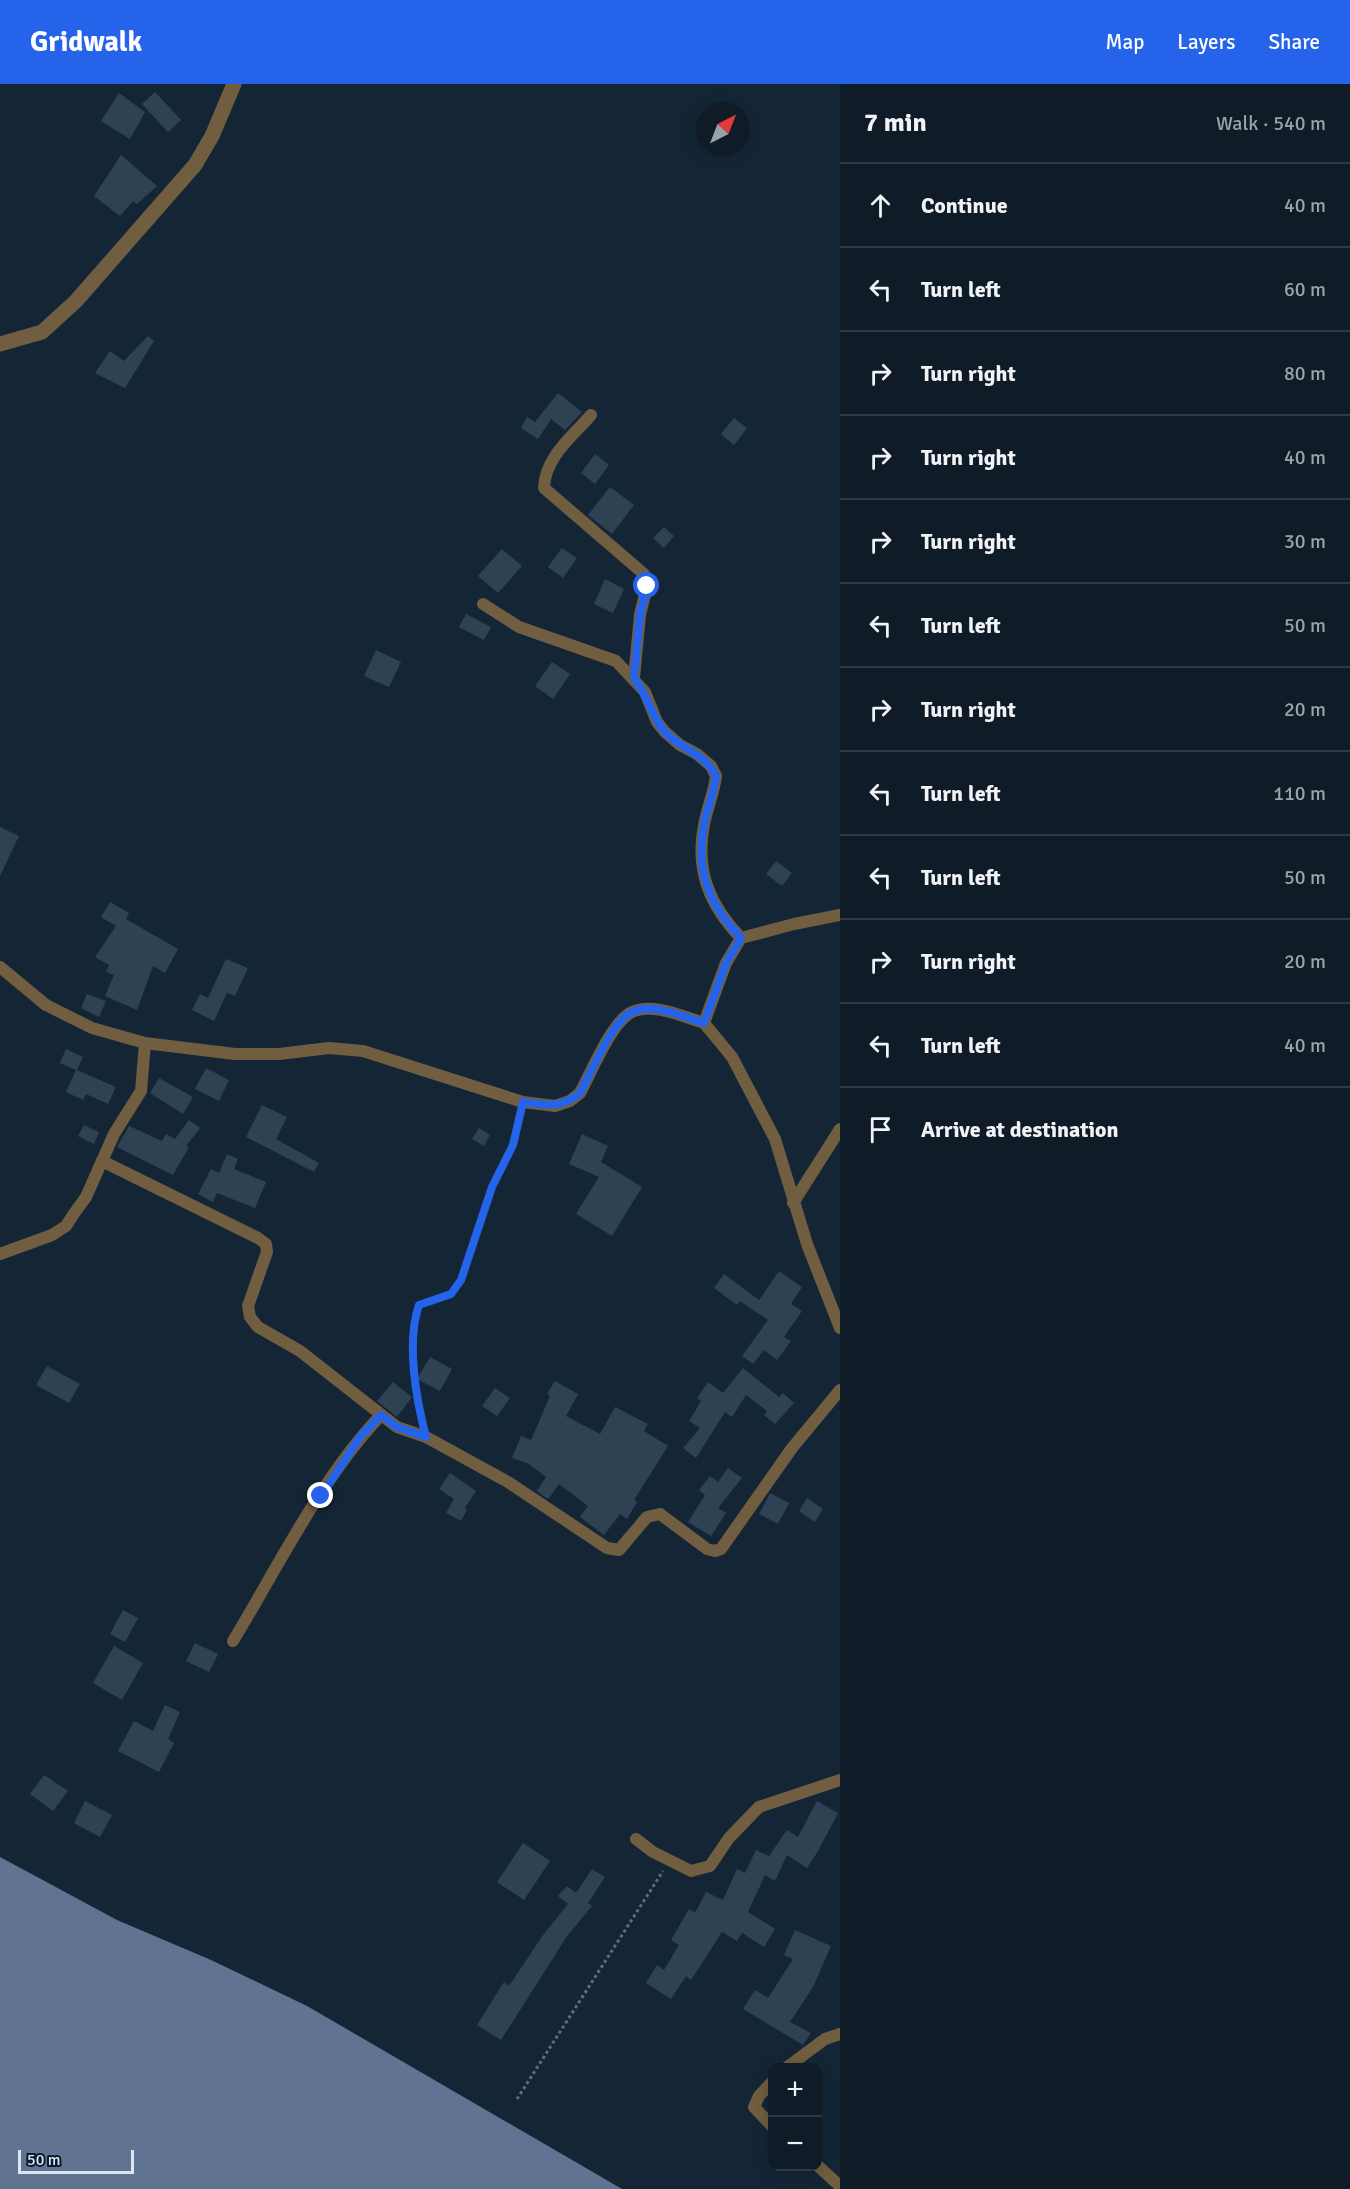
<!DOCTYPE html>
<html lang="en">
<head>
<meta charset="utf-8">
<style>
	:root { --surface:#0f1c28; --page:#182530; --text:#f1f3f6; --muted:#9ba1a8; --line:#2f3a45; --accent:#2563eb }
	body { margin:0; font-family:Signika,sans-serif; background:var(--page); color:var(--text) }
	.controls { position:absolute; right:18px; bottom:18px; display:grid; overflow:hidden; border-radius:12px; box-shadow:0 3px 15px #0003 }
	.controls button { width:54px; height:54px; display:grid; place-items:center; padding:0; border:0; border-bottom:2px solid var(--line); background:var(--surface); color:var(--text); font:30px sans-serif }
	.compass { position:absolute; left:696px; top:18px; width:54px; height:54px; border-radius:50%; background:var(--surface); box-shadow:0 3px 15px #0003; rotate:42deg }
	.scale { position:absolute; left:18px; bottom:15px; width:116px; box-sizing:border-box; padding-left:6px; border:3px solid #dbe6f1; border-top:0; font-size:16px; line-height:21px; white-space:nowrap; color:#dbe6f1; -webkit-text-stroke:4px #0a1c2c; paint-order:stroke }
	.stop { position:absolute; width:18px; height:18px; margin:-14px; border:4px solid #2563eb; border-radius:50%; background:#fff }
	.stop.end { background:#2563eb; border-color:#fff; box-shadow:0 2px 6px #0008 }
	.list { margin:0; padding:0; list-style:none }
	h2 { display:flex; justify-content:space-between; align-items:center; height:78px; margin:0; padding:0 24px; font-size:26px }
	h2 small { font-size:20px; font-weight:400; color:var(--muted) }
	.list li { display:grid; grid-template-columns:39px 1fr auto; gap:18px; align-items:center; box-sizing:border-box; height:84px; padding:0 24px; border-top:2px solid var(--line) }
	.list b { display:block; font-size:22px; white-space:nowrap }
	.list em { font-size:20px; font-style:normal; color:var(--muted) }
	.icon { flex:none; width:33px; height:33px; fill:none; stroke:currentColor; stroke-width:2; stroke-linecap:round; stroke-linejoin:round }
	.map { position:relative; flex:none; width:840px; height:2105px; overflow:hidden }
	header { display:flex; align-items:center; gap:36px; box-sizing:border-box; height:84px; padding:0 30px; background:var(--accent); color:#fff }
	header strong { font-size:28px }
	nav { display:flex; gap:33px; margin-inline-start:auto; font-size:21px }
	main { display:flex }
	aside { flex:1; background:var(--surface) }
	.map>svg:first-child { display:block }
	.water { fill:#617392 }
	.building { fill:#2f4254 }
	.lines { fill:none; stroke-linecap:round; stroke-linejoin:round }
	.path { stroke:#5f6e7c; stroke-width:3; stroke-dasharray:3 3; stroke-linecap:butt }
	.minor { stroke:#715e40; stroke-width:12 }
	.tertiary { stroke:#715e40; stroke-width:15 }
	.route { stroke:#2563eb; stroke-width:8 }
</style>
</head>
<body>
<header>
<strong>Gridwalk</strong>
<nav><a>Map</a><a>Layers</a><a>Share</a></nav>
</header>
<main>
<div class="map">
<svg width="840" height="2105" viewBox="0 0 840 2105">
	<rect width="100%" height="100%" fill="#142636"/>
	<path class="water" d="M0 1773 117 1836 211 1876 307 1922 622 2105H0Z"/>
	<g class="building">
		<path d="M155 8 181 36 168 48 142 20Z"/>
		<path d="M119 9 145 28 130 55 101 37Z"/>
		<path d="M121 71 157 102 137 120 133 117 120 132 94 112Z"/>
		<path d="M148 252 154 257 125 304 95 289 110 267 124 277Z"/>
		<path d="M558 309 582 328 565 346 551 335 538 355 521 344 527 333 535 338Z"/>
		<path d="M734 334 747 344 734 361 721 350Z"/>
		<path d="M595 370 609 381 595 400 581 389Z"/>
		<path d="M610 403 634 421 612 450 588 431Z"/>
		<path d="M664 443 674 452 664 464 653 454Z"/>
		<path d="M562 464 577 474 563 494 548 483Z"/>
		<path d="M502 465 522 482 498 509 478 492Z"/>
		<path d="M605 495 624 505 613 529 594 520Z"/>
		<path d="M466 530 491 543 484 556 459 543Z"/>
		<path d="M376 566 401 578 389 603 364 592Z"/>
		<path d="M552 578 570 590 553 615 535 602Z"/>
		<path d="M0 743 19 752 0 792Z"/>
		<path d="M776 777 792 789 782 802 766 790Z"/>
		<path d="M110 818 129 829 126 835 178 865 165 889 153 882 137 926 105 912 114 891 106 888 109 881 95 873 116 842 101 833Z"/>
		<path d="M226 875 248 884 235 912 227 909 214 937 192 926 200 910 208 914Z"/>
		<path d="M87 910 106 917 99 933 81 924Z"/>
		<path d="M66 965 83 973 77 986 116 1003 108 1020 86 1010 83 1016 66 1008 76 986 60 979Z"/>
		<path d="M206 984 229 996 219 1017 195 1005Z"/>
		<path d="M159 994 193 1013 183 1030 150 1009Z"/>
		<path d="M262 1021 287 1033 276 1055 319 1079 314 1088 246 1053Z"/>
		<path d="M189 1036 200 1044 186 1062 189 1063 173 1091 117 1063 129 1042 162 1057 166 1050 175 1055Z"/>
		<path d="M84 1041 99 1048 94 1060 78 1052Z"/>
		<path d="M479 1044 490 1051 484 1062 472 1055Z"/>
		<path d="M582 1050 608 1062 601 1078 642 1103 612 1152 576 1130 599 1093 569 1080Z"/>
		<path d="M227 1070 238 1075 234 1085 266 1098 255 1124 217 1109 213 1118 198 1110 211 1085 219 1089Z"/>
		<path d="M779 1187 802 1203 791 1220 802 1227 784 1253 791 1257 777 1276 764 1266 753 1280 742 1272 768 1236 740 1217 737 1221 714 1204 724 1190 759 1216Z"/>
		<path d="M430 1273 452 1285 440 1307 417 1295Z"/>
		<path d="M47 1282 80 1300 69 1319 36 1301Z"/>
		<path d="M743 1284 779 1313 783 1309 794 1319 775 1340 764 1331 767 1327 746 1311 732 1333 725 1328 696 1374 683 1364 700 1344 689 1337 701 1317 697 1314 708 1298 723 1309Z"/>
		<path d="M555 1297 578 1310 566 1332 600 1350 615 1323 648 1340 644 1347 668 1362 634 1416 637 1418 627 1435 620 1430 604 1451 580 1433 588 1422 559 1400 549 1414H546L537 1407 546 1393 529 1380 512 1374 521 1352 531 1356 550 1312 547 1310Z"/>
		<path d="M393 1298 412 1313 397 1333 377 1317Z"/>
		<path d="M495 1304 510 1314 497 1332 482 1322Z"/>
		<path d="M728 1384 742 1394 718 1424 726 1429 711 1452 688 1438 705 1411 699 1406 710 1392 718 1398Z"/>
		<path d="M450 1389 476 1407 465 1424 467 1426 461 1437 446 1429 454 1415 439 1405Z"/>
		<path d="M770 1409 789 1419 778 1440 759 1430Z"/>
		<path d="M807 1414 823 1425 815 1438 799 1427Z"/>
		<path d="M123 1526 138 1534 125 1558 110 1550Z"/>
		<path d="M195 1559 218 1570 209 1588 186 1577Z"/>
		<path d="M114 1562 143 1579 122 1616 93 1599Z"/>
		<path d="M165 1621 180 1628 168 1655 174 1659 159 1688 118 1667 134 1637 153 1647Z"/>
		<path d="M44 1691 68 1707 53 1727 30 1710Z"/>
		<path d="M85 1717 112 1731 100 1753 74 1739Z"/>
		<path d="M817 1717 838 1729 818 1767 807 1784 787 1771 775 1797 765 1791 748 1828 775 1845 764 1863 742 1849 737 1857 722 1848 691 1896 686 1892 671 1915 646 1899 657 1881 664 1886 679 1861 671 1856 689 1825 695 1829 706 1808 723 1816 737 1785 745 1789 756 1766 769 1772 787 1746 798 1753Z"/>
		<path d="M523 1759 550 1777 524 1816 497 1798Z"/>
		<path d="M592 1785 605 1793 588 1819 592 1822 567 1852 501 1956 477 1941 504 1898 509 1902 543 1851 568 1820 558 1812 567 1802 576 1809Z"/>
		<path d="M795 1846 831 1862 813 1903 790 1938 811 1949 803 1961 743 1925 755 1906 768 1914 793 1875 784 1871Z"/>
	</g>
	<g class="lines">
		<g class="path">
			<path d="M423 1339C416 1302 406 1258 419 1221L451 1210 461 1195 492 1103 513 1061 520 1030"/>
			<path d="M517 2015 663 1787"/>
		</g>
		<g class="minor">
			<path d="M591 331C572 353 545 373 544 404L644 490 647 502 640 531 634 594"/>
			<path d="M483 520 519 543 616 577 645 608 657 638 665 648 680 661 697 670 711 682 716 692C714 709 707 724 704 741 695 787 710 822 741 854"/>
			<path d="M0 883 46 921 92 944 145 959 235 970H279L329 964 363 967 523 1018 555 1022 570 1017 580 1009C591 989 612 937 632 928 652 918 684 933 704 939L726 879 741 854 794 840 840 831"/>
			<path d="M704 939 732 973 775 1055 807 1160 840 1244"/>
			<path d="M102 1077 258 1154 266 1160 267 1168 248 1222 250 1233 258 1243 300 1267 397 1343 426 1353 508 1398 607 1464 619 1466 647 1433 660 1430 707 1465 715 1467 721 1465 792 1364 840 1306"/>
			<path d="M793 1119 840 1045"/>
			<path d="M0 1170 52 1151 66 1142 73 1131 86 1113 114 1050 141 1007 145 959"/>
			<path d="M233 1557C278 1483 321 1394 381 1331"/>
			<path d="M636 1755 653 1768 691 1787 710 1782 729 1754 759 1723 840 1696"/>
			<path d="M786 1984 825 1955 840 1950"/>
			<path d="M772 1998 759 2012 754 2023 772 2042"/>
			<path d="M818 2082 840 2102"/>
		</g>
		<path class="tertiary" d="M0 260 42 248 76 217 195 81 212 52 234 0"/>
	</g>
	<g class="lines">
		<path class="route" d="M321 1412 360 1353 381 1331 397 1343 426 1353C416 1315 406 1258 419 1221L451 1210 461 1196 492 1103 513 1061 523 1018C546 1021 561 1025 580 1009 591 989 612 937 632 928 652 918 684 933 704 939L726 879 741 854C710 822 695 787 704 741 707 724 714 709 716 692 705 669 680 665 664 647 651 631 647 610 634 594L640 531 647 502"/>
	</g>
</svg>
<div class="controls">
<button>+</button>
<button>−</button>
</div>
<svg class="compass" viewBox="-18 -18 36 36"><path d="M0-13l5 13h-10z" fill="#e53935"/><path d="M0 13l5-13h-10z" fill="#9ba1a8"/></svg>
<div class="scale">50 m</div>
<div class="stop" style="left:647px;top:502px"></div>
<div class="stop end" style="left:321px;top:1412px"></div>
</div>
<aside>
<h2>7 min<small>Walk · 540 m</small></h2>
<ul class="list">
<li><svg class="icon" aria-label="ahead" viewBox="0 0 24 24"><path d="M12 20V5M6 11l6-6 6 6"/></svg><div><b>Continue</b></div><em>40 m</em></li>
<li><svg class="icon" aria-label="left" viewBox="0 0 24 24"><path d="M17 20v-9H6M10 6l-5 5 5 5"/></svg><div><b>Turn left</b></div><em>60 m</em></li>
<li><svg class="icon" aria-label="right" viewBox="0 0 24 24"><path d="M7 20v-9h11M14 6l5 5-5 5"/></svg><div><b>Turn right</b></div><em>80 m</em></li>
<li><svg class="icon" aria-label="right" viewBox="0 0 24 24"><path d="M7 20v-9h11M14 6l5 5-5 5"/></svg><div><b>Turn right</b></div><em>40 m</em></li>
<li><svg class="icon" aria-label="right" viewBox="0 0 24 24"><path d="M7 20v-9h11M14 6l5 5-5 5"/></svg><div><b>Turn right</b></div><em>30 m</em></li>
<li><svg class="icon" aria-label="left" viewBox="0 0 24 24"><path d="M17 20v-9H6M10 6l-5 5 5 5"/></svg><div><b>Turn left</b></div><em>50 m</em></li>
<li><svg class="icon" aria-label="right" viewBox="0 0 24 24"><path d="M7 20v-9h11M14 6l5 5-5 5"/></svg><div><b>Turn right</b></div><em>20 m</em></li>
<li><svg class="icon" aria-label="left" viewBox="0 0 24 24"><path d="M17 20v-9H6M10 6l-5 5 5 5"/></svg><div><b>Turn left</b></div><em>110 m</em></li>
<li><svg class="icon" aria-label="left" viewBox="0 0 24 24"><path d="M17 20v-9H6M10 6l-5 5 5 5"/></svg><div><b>Turn left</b></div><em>50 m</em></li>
<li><svg class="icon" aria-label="right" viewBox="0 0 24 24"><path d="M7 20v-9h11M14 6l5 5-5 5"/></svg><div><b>Turn right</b></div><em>20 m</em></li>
<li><svg class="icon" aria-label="left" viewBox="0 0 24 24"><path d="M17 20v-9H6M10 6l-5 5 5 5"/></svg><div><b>Turn left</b></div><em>40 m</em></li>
<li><svg class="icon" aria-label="arrive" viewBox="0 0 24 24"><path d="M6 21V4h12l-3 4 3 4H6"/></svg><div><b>Arrive at destination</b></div></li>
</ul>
</aside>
</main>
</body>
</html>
